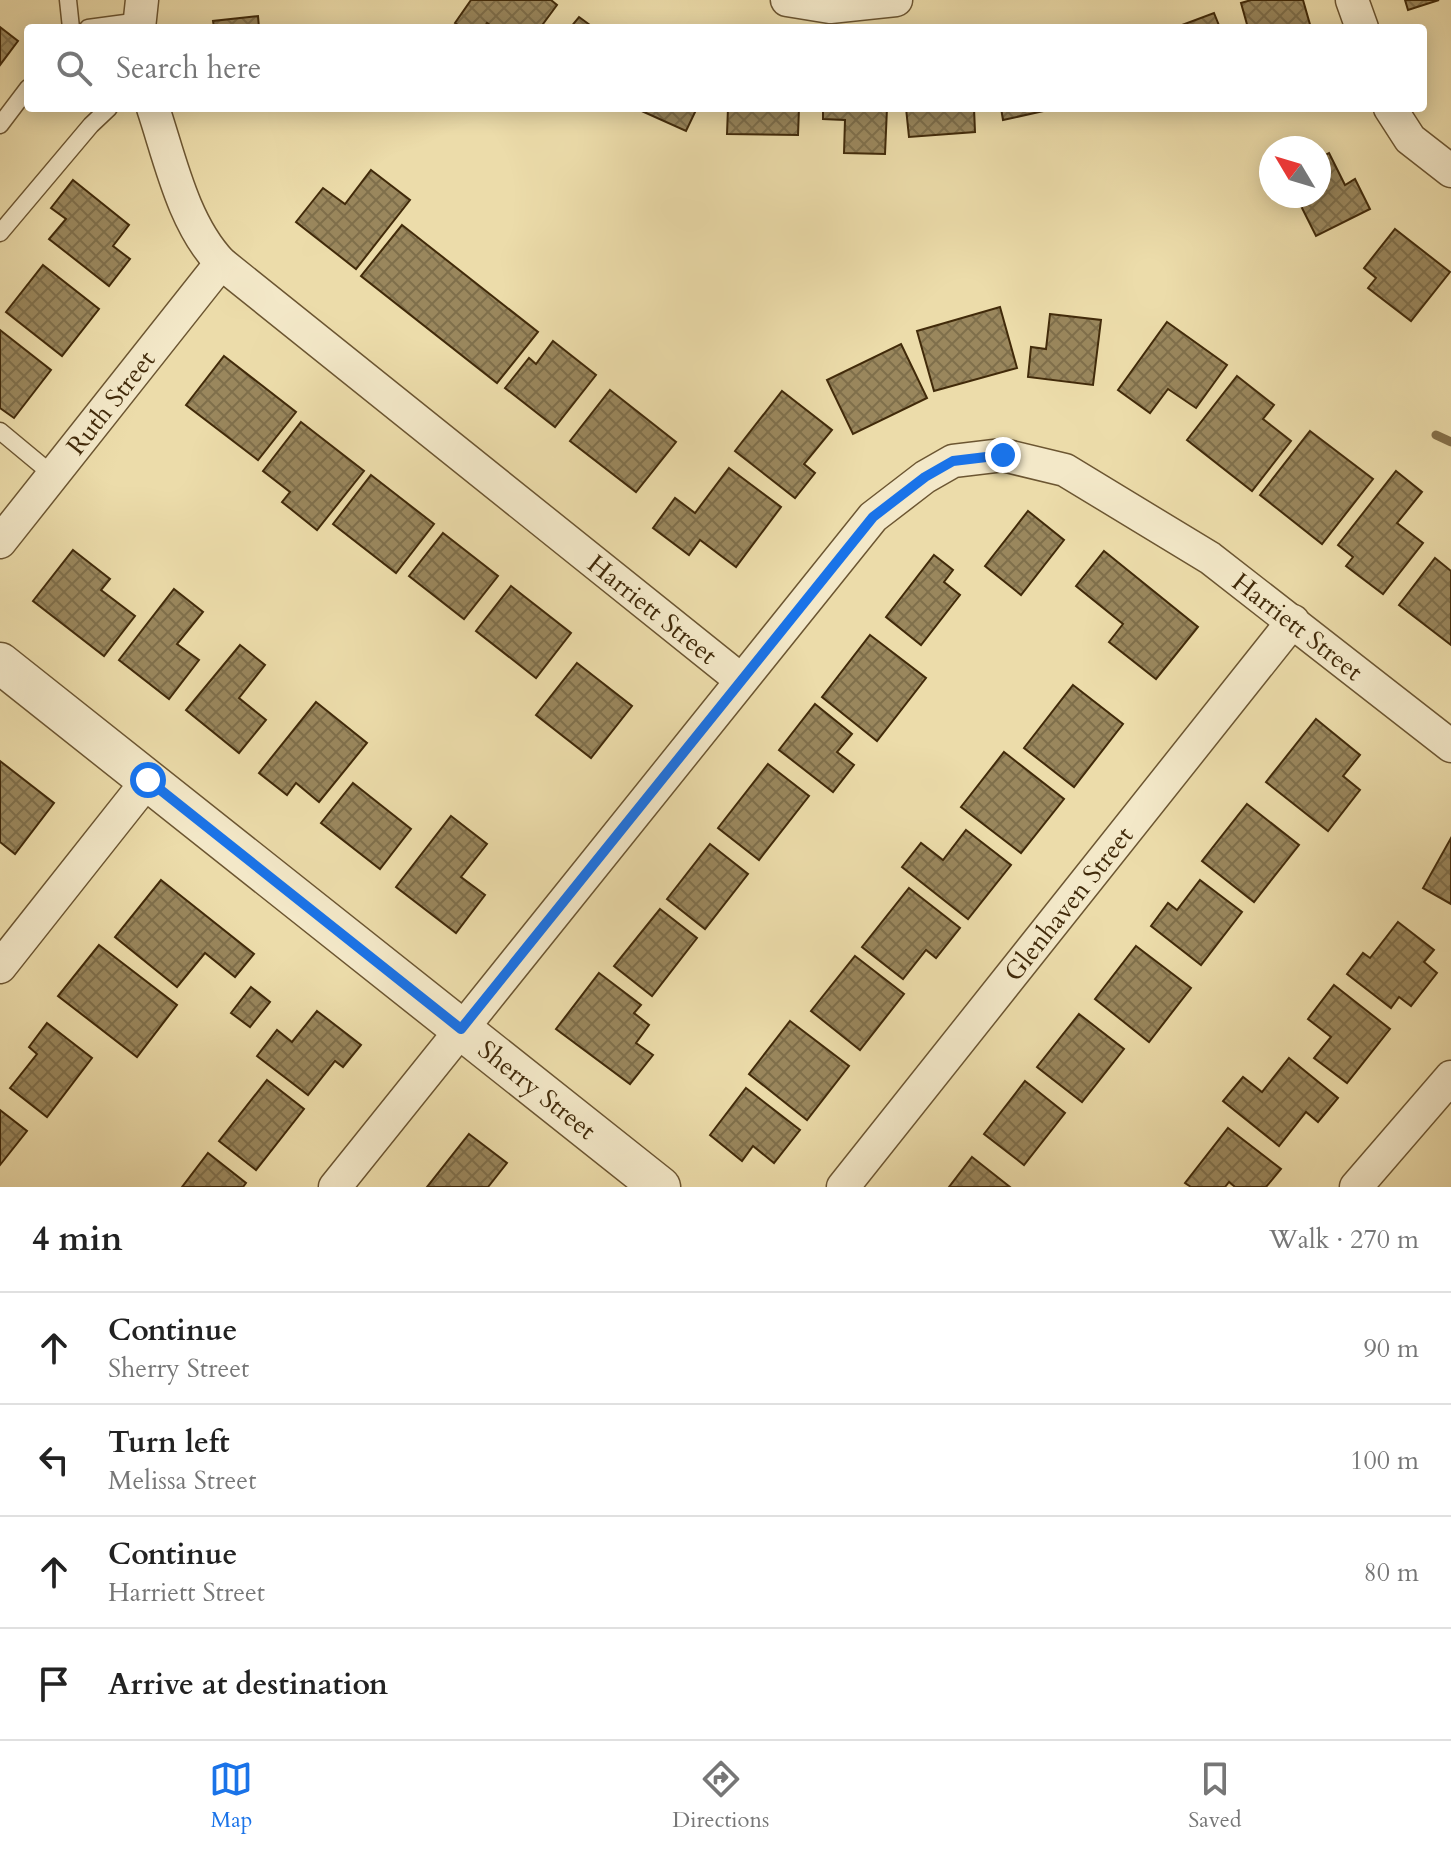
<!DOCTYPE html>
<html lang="en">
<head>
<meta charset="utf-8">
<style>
	:root { --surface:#fff; --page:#f2f2f2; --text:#222; --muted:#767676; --line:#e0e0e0; --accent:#1a73e8 }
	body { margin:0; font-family:Cardo,serif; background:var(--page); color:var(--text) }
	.compass { position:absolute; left:1259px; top:136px; width:72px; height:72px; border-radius:50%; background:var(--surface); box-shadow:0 4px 20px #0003; rotate:308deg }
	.stop { position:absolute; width:24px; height:24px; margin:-18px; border:6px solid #1a73e8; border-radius:50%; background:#fff }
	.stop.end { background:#1a73e8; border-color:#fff; box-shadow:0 2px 8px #0008 }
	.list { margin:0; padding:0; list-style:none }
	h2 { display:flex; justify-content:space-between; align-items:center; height:104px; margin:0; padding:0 32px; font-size:34px }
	h2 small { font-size:26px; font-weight:400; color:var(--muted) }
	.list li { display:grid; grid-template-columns:52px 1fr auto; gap:24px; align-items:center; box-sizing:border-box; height:112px; padding:0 32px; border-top:2px solid var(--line) }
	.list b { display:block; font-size:30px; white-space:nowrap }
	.list p { margin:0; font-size:26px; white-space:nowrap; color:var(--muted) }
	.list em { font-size:26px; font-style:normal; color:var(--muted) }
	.icon { flex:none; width:44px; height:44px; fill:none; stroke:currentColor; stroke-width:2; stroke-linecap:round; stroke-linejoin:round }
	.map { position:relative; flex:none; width:1451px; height:1187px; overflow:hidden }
	.search { position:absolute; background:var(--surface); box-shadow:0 4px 20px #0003; left:24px; right:24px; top:24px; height:88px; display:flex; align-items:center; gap:20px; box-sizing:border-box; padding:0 28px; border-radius:8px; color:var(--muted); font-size:30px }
	.sheet { height:552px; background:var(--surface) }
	nav { display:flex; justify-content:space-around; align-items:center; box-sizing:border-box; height:112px; border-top:2px solid var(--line); background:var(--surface); font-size:22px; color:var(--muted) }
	nav a { display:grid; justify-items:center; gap:4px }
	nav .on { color:var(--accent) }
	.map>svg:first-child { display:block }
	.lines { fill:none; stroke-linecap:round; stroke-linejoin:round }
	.stream { stroke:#85704a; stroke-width:9 }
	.building { fill:url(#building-cross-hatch); stroke:#412a0a; stroke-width:2 }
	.service-casing { stroke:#6c5632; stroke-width:19 }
	.minor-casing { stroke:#6c5632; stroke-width:35 }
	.tertiary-casing { stroke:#6c5632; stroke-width:43 }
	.service { stroke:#f3e8c8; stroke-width:16 }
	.minor { stroke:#f3e8c8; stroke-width:32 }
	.tertiary { stroke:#f3e8c8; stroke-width:40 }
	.route { stroke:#1a73e8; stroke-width:10 }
	.labels { text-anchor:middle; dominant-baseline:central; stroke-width:8; stroke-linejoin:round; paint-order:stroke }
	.street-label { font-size:26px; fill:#412a0a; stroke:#f3e8c8 }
</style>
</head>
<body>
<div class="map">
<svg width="1451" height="1187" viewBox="0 0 1451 1187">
	<defs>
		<pattern id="building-cross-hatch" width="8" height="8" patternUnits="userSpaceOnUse" patternTransform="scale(2)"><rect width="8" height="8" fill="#9a875d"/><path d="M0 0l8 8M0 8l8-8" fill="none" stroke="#7f6f4b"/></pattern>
	</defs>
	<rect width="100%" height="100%" fill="#ecdcaa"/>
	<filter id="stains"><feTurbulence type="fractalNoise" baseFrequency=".0025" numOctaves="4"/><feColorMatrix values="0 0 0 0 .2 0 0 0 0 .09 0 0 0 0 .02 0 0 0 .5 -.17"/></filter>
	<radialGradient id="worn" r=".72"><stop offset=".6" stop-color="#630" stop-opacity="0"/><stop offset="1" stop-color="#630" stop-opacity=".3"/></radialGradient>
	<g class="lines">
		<path class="stream" d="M1436 435 1451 442"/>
	</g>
	<g class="building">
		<path d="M471 0H551L557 5 540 28H494L487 23 484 28H462L455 23Z"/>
		<path d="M1251 0H1303L1311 28H1248L1241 3Z"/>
		<path d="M1405 0H1439L1408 10Z"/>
		<path d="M1214 13 1220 28H1174Z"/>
		<path d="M258 16 259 28H214L213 21Z"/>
		<path d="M579 17 594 28H570Z"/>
		<path d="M0 27 18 41 0 65Z"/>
		<path d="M635 108H697L686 131Z"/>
		<path d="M728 108H799L798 135 727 134Z"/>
		<path d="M823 108H887L885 154 844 153 845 120 823 119Z"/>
		<path d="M906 108H974L975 132 909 137Z"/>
		<path d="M1001 108H1057L1003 120Z"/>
		<path d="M1329 153 1345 185 1355 179 1370 209 1316 236 1296 196H1319V158Z"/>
		<path d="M371 170 410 200 356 269 296 222 323 188 345 204Z"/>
		<path d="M73 180 129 225 113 246 130 259 109 286 49 239 66 219 51 208Z"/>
		<path d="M402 225 538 332 497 383 361 276Z"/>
		<path d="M1395 229 1450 272 1411 321 1368 288 1376 278 1364 268Z"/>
		<path d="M43 265 99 309 62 356 6 312Z"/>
		<path d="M1000 307 1017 368 934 391 917 331Z"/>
		<path d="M1050 314 1101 320 1093 385 1028 377 1031 347 1046 349Z"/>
		<path d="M1167 322 1227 365 1196 408 1168 389 1150 413 1118 390Z"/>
		<path d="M0 330 51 370 14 418 0 408Z"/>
		<path d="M553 341 596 375 555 427 505 388 529 358 536 364Z"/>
		<path d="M901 344 927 398 853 434 827 380Z"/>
		<path d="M224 356 296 412 258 460 186 405Z"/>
		<path d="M1237 376 1274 405 1263 419 1291 441 1252 491 1187 440Z"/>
		<path d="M610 390 676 442 636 492 570 441Z"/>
		<path d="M782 391 832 430 804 464 815 473 795 498 735 451Z"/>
		<path d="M301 422 364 471 317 530 282 502 290 492 263 471Z"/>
		<path d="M1310 431 1373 479 1322 544 1260 495Z"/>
		<path d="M729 468 781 507 736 567 700 540 689 555 653 528 675 498 695 513Z"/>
		<path d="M1396 471 1422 492 1397 523 1423 543 1383 594 1346 566 1353 557 1338 545Z"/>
		<path d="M371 475 434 524 396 573 333 524Z"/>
		<path d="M1028 511 1064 540 1021 595 985 566Z"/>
		<path d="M443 533 498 576 464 619 409 576Z"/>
		<path d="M73 550 110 579 101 590 135 616 104 656 33 601Z"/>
		<path d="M1104 551 1198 627 1156 679 1109 642 1123 624 1076 586Z"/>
		<path d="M934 555 953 570 944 582 960 595 921 645 886 617Z"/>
		<path d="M1435 558 1451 571V645L1399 605Z"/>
		<path d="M511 586 571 633 536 678 476 631Z"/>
		<path d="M174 589 203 612 177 644 199 660 169 699 119 660Z"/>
		<path d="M870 635 926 678 877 741 822 697Z"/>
		<path d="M240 645 265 665 239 698 266 720 239 753 186 710Z"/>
		<path d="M577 663 632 706 591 758 536 715Z"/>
		<path d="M1073 685 1123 724 1074 787 1024 748Z"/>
		<path d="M316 702 367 743 319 802 296 783 287 795 259 773Z"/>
		<path d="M815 704 852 734 837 752 854 765 833 792 779 750Z"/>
		<path d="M1316 719 1360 755 1343 776 1360 790 1328 831 1266 782Z"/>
		<path d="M1004 752 1064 799 1021 853 961 807Z"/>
		<path d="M0 761 54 803 15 854 0 842Z"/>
		<path d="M768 764 809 796 759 860 718 828Z"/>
		<path d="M353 783 411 829 380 869 321 823Z"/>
		<path d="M1247 804 1299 845 1254 902 1202 861Z"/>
		<path d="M451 816 487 844 461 877 485 895 456 933 396 887Z"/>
		<path d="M966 830 1011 865 968 919 902 867 921 843 943 860Z"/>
		<path d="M1451 838V904L1423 888Z"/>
		<path d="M710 844 748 874 705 929 667 899Z"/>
		<path d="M161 880 254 954 235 977 205 953 177 987 115 937Z"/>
		<path d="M1200 880 1242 912 1201 965 1151 926 1168 903 1177 910Z"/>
		<path d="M909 888 960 928 936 958 926 950 903 979 862 947Z"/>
		<path d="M660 909 697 938 652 996 614 966Z"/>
		<path d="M1398 922 1434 950 1424 962 1437 973 1411 1006 1399 997 1391 1008 1347 974 1363 953 1370 958Z"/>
		<path d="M99 945 177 1005 137 1057 58 996Z"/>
		<path d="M1136 946 1191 988 1149 1042 1095 999Z"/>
		<path d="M855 956 904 994 860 1050 811 1011Z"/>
		<path d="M599 973 641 1005 634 1013 649 1025 636 1043 653 1055 630 1084 556 1029Z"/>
		<path d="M1334 985 1390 1029 1347 1083 1314 1058 1331 1037 1308 1019Z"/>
		<path d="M251 987 270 1002 250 1027 231 1013Z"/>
		<path d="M317 1011 361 1045 343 1067 335 1061 308 1095 257 1056 277 1030 292 1042Z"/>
		<path d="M1079 1014 1124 1049 1082 1102 1037 1067Z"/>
		<path d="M790 1021 849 1066 807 1120 749 1074Z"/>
		<path d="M47 1023 92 1058 47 1117 10 1088 37 1054 29 1047Z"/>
		<path d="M1289 1058 1338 1098 1318 1122 1306 1112 1279 1146 1223 1101 1243 1077 1262 1092Z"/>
		<path d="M267 1080 304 1109 256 1170 219 1141Z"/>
		<path d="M1025 1081 1065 1113 1024 1165 984 1134Z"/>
		<path d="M746 1088 800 1130 774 1163 753 1146 742 1161 710 1135Z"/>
		<path d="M0 1110 27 1131 0 1165Z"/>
		<path d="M1228 1128 1281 1169 1266 1187H1235L1229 1182 1225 1187H1191L1185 1183Z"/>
		<path d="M469 1134 507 1163 488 1187H427Z"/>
		<path d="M208 1153 246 1183 243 1187H182Z"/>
		<path d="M972 1157 1010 1187H949Z"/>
	</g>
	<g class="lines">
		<defs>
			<g id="service">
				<path d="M68 0 71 28"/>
				<path d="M88 28 140 21"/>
				<path d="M0 125 28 88"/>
				<path d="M0 233 91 125 109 108"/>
				<path d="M0 431 53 475"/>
			</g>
			<g id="minor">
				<path d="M787 0 830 7 896 0"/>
				<path d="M1352 0 1362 28"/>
				<path d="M139 28 142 0"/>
				<path id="s1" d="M153 108C170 159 183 223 221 263L741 680"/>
				<path d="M1390 108 1410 139 1451 171"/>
				<path id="s2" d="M0 542 221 263"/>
				<path d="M0 967 148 780"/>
				<path id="s3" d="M335 1187 873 517 925 477 953 461 1003 455 1065 470 1210 558 1451 746"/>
				<path id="s4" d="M843 1187 1293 621"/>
				<path d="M1356 1187 1451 1077"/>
			</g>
			<g id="tertiary">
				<path id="s5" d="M0 663 660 1187"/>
			</g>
		</defs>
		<use href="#service" class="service-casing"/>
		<use href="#minor" class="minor-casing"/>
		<use href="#tertiary" class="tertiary-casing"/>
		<use href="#service" class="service"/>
		<use href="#minor" class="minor"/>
		<use href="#tertiary" class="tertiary"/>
	</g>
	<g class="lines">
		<path class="route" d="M148 780 461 1029 873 517 925 477 953 461 1003 455"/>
	</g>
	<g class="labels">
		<g class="street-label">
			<text stroke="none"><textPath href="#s2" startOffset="178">Ruth Street</textPath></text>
			<text stroke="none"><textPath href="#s1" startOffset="724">Harriett Street</textPath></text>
			<text stroke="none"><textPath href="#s3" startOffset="1352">Harriett Street</textPath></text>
			<text stroke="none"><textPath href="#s4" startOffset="362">Glenhaven Street</textPath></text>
			<text stroke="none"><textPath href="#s5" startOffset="686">Sherry Street</textPath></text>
		</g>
	</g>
	<rect width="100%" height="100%" filter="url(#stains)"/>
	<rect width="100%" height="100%" fill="url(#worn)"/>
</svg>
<svg class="compass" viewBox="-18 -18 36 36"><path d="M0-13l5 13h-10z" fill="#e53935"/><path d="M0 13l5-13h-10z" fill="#767676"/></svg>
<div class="stop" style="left:148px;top:780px"></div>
<div class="stop end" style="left:1003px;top:455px"></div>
<div class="search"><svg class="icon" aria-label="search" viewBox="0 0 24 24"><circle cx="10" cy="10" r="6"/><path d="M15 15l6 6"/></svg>Search here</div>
</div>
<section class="sheet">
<h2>4 min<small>Walk · 270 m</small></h2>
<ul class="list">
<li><svg class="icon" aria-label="ahead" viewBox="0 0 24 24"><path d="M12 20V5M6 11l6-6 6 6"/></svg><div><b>Continue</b><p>Sherry Street</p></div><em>90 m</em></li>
<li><svg class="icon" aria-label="left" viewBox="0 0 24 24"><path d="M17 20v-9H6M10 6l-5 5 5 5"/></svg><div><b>Turn left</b><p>Melissa Street</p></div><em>100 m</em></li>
<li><svg class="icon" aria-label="ahead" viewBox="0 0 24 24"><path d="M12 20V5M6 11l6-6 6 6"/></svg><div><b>Continue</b><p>Harriett Street</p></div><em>80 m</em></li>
<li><svg class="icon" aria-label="arrive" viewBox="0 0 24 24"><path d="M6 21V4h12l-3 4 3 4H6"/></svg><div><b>Arrive at destination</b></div></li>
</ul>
</section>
<nav>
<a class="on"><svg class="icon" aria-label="map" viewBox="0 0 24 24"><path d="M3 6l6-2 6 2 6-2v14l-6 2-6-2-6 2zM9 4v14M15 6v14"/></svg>Map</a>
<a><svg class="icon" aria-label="directions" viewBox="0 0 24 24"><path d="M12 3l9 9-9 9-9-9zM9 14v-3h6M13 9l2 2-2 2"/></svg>Directions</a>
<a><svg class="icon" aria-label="saved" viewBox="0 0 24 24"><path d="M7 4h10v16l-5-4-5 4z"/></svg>Saved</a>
</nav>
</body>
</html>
